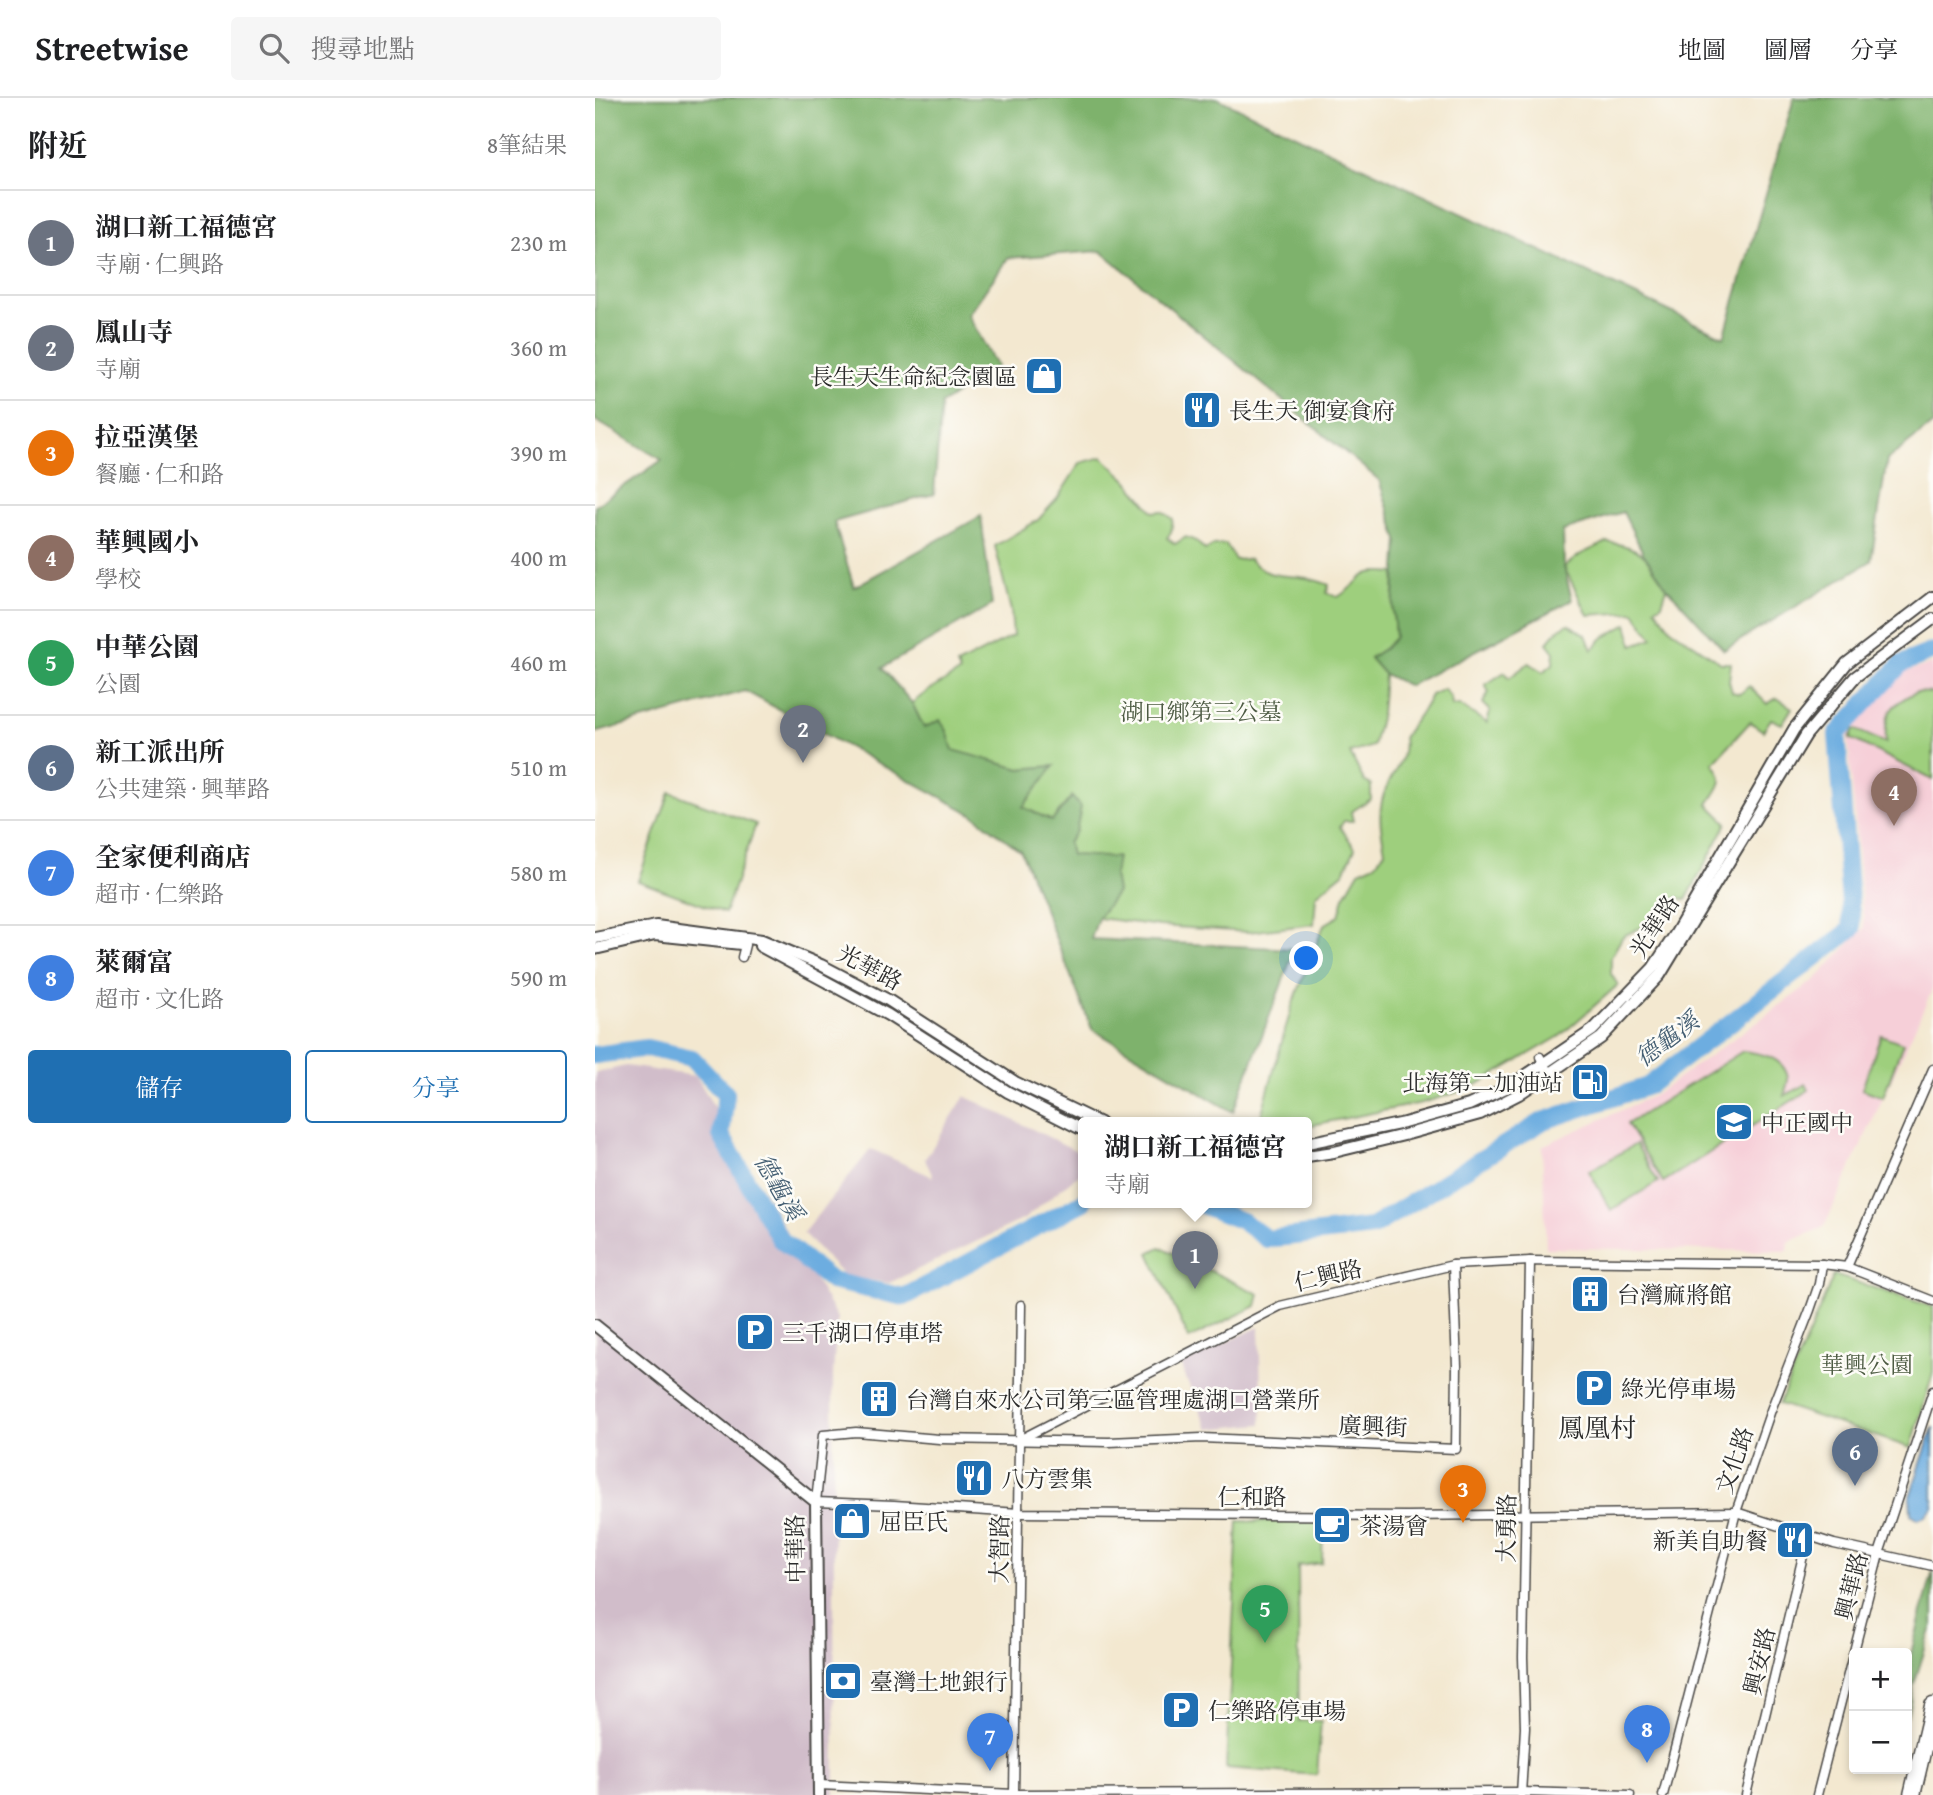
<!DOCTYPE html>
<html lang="zh-TW">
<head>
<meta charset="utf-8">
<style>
	:root { --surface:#fff; --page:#f6f6f6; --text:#202124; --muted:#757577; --line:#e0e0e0; --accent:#1f6fb2 }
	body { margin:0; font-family:"Gentium Book Plus","Noto Serif TC",serif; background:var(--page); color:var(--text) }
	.controls { position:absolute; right:21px; bottom:21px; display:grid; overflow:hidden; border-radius:7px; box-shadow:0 4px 10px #0003 }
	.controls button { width:63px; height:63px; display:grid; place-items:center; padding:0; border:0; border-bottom:2px solid var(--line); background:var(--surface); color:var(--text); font:35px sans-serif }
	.you { position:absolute; left:712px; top:861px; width:24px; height:24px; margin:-18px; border:5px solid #fff; border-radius:50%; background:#1a73e8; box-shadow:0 0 0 10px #1a73e833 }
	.badge { display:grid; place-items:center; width:46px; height:46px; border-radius:50%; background:var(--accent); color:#fff; font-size:23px; font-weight:700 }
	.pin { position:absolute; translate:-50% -58px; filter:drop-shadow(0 2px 4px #0008) }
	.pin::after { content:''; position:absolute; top:37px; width:24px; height:21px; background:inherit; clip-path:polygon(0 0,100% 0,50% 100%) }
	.popup { position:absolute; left:483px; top:1019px; width:234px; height:91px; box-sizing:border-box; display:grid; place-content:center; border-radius:7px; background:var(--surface); filter:drop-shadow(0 2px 5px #0005); font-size:23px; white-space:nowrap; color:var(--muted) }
	.popup b { font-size:26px; color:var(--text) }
	.popup::after { content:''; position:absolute; left:50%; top:100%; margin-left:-14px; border:14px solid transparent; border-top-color:var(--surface) }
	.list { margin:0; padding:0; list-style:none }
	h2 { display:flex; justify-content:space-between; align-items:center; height:91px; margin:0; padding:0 28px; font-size:30px }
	h2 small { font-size:23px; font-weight:400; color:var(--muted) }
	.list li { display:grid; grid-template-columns:46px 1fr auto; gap:21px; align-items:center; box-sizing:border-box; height:105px; padding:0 28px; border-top:2px solid var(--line) }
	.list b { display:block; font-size:26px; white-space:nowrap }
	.list p { margin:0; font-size:23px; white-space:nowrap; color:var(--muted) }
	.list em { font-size:23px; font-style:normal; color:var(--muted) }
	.actions { display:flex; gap:14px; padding:21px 28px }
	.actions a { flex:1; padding:16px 0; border:2px solid var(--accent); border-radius:7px; text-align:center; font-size:24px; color:var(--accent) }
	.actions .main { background:var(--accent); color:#fff }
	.icon { flex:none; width:38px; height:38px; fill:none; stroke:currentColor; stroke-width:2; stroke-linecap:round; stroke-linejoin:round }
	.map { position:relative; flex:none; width:1338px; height:1697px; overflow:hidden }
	header { display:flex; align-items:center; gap:42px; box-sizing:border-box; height:98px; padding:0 35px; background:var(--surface); border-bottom:2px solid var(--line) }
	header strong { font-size:33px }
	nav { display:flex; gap:38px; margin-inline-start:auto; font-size:24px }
	.search { width:490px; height:63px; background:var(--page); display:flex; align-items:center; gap:18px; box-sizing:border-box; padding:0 24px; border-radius:7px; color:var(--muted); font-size:26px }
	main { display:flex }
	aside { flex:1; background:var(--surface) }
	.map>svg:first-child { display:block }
	.built { fill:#f6cfd8 }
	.industrial { fill:#d1bdca }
	.green { fill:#9ecf7d; stroke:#647d54; stroke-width:2 }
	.forest { fill:#7eb26c; stroke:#546e4c; stroke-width:2 }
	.water { fill:#6dade0; stroke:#4c6c86; stroke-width:2 }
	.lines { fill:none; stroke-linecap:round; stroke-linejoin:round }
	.river { stroke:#6dade0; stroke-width:18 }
	.minor-casing { stroke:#494744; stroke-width:11 }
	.tertiary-casing { stroke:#494744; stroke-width:14 }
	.motorway-casing { stroke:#494744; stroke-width:19 }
	.minor { stroke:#fff; stroke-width:8 }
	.tertiary { stroke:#fff; stroke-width:10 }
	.motorway { stroke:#fff; stroke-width:16 }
	.labels { text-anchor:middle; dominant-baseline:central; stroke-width:5; stroke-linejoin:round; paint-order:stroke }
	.poi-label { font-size:23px; fill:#2b2b2b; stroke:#fdfcf7; text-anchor:start }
	.park-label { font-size:23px; fill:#4e5c44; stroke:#fdfcf7 }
	.street-label { font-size:23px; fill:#2b2b2b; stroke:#fdfcf7 }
	.water-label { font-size:24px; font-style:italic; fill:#455f73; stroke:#fdfcf7 }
	.quarter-label { font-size:26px; fill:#2b2b2b; stroke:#fdfcf7 }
</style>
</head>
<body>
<header>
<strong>Streetwise</strong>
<div class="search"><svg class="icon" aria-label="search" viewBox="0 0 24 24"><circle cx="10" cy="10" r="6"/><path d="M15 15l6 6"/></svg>搜尋地點</div>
<nav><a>地圖</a><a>圖層</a><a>分享</a></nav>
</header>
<main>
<aside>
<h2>附近<small>8筆結果</small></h2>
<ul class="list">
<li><span class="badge" style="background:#6b7280">1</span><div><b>湖口新工福德宮</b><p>寺廟 · 仁興路</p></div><em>230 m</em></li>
<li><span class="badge" style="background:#6b7280">2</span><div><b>鳳山寺</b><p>寺廟</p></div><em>360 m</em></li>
<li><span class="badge" style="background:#e8710a">3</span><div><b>拉亞漢堡</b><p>餐廳 · 仁和路</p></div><em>390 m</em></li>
<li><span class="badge" style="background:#8d6e63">4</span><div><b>華興國小</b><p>學校</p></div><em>400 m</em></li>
<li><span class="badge" style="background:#2e9e5b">5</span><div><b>中華公園</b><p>公園</p></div><em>460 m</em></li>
<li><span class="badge" style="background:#5c6f8a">6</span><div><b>新工派出所</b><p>公共建築 · 興華路</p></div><em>510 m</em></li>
<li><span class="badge" style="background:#3f7fe0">7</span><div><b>全家便利商店</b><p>超市 · 仁樂路</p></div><em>580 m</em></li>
<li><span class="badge" style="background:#3f7fe0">8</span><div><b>萊爾富</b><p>超市 · 文化路</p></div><em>590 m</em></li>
</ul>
<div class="actions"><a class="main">儲存</a><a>分享</a></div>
</aside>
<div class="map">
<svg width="1338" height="1697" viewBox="0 0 1338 1697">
	<rect width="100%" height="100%" fill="#fdfcf7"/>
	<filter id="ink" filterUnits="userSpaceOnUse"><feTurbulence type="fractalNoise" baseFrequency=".0143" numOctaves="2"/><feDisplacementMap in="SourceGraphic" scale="14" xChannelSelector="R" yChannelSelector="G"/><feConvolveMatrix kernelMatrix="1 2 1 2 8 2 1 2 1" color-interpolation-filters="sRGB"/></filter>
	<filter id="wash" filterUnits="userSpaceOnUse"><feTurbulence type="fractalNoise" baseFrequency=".00686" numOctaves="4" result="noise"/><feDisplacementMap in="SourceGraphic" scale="28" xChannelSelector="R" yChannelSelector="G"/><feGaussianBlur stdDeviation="1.57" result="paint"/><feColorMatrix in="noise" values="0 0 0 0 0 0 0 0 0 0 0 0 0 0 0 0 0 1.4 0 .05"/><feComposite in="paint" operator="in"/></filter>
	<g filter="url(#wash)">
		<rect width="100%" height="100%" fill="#f3e8d0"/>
		<path class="built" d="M1338 566V890L1229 1129 1194 1144 1193 1153 951 1150 947 1048 1060 997 1220 882 1269 830 1252 626 1301 576Z"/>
		<g class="industrial">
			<path d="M31 968 101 978 242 1220 238 1277 240 1697H0V975Z"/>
			<path d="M370 998 488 1056V1073L429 1121 294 1185 249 1178 208 1135 276 1051 338 1079 330 1061Z"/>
			<path d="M664 1229 667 1326 613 1331 585 1266Z"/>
		</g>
		<g class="green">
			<path d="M507 359 532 382 558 414 567 413 578 421 576 434 572 440 580 446 591 439 601 443 610 452 619 447 631 446 640 462 654 461C677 483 685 475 712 480 719 482 727 484 734 487L732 495 743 499C771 482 761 470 800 475L798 513 800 539 790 550 775 560 789 576 786 616 778 648 755 655 769 683 776 687V701L756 714 758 723H749L745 729 760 750 749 774 721 797 719 826 653 834 565 828 503 820 522 794C517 768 503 755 476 758L473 745 481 733 476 699 457 723 427 709 459 668 425 671 357 652 352 633 346 623 329 630 317 605 333 593 365 574 362 567 418 538 416 513 400 448 443 422 462 401 485 365Z"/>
			<path d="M1012 444C1051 450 1051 459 1072 490L1067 506 1060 510 1076 531 1126 565H1136L1134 583 1137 594 1145 596 1154 588 1172 606 1182 600 1197 610 1187 626 1176 621 1168 633 1155 624 1118 665C1133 683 1124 689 1113 706L1132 725 1091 802 1083 799 1068 807 1052 827 1028 838 1016 859V876L1023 887 965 938 876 990 827 1005 712 1028V1025H664L697 908 729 827 744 818 749 799 764 773 780 766 790 753C787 736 783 720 787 703 791 680 813 664 808 640 817 625 829 613 836 597L849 591 856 600 857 608 864 607 892 625 895 613 888 605 894 594 890 587 910 574 914 580 934 565 948 574 958 566 959 554 952 545 963 532 973 526 991 537 997 552 1007 541 1032 526 1038 547 1058 540 1039 514 993 517 969 469 986 456Z"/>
			<path d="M1321 594 1338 595V682L1255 640 1259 631 1291 645C1289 616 1294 607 1321 594Z"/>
			<path d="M75 694 161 726 130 815 43 783Z"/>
			<path d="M1286 937 1308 945 1288 999 1267 991Z"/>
			<path d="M1148 953C1165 955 1190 959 1193 981 1193 985 1190 993 1189 998L1211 986 1214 992 1068 1084 1032 1026Z"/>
			<path d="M1041 1046 1063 1084 1016 1112 994 1073Z"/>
			<path d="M565 1149 664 1196 661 1208 594 1241 554 1155Z"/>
			<path d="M1239 1177 1338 1209V1275L1316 1350 1184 1306Z"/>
			<path d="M643 1423 728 1424 727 1465 703 1468 704 1623H726L722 1677 631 1670Z"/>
		</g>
		<g class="forest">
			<path d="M0 0H622L1129 239 1199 0H1338V326L1292 362 1276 463 1129 552 1072 490 1048 455 1028 414 968 433 969 469 977 502 814 588 789 576 775 560 790 550 800 539 798 513 803 442 784 382 506 153 413 160 373 217 402 269 346 306 339 396 239 424 259 489 386 418 397 507 287 570 317 605 329 630 345 622 352 633 358 652 425 671 459 668 428 709 457 723 477 699 486 709 481 733 473 745 476 757C492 757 506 760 522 759L519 777 522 794 503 820 496 841 700 851 638 1014 497 931 426 753 377 716 150 593 0 635V408L67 362 0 322Z"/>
			<path d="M1338 1473V1526L1319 1586 1312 1619V1570Z"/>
		</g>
		<path class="water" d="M1338 1329V1409L1331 1418 1322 1421 1316 1416 1315 1398Z"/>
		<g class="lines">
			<g class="river">
				<path d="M0 957 52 950 97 960 131 996 126 1037 185 1141 236 1183 309 1199 488 1104"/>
				<path d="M602 1105 647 1123 672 1141 777 1129 948 1023 1053 988 1257 831 1242 636 1306 566 1338 553"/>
			</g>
		</g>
	</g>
	<g filter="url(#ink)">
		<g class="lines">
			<defs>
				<g id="minor">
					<path d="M147 859 150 847"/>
					<path d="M945 959 958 985"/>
					<path d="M858 1167 862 1268 861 1351 607 1340 514 1344 344 1341 261 1334 228 1337 221 1404 299 1407 424 1415 812 1418 1141 1414 1239 1446 1338 1468"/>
					<path d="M1252 1169 1338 971"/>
					<path d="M428 1340 685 1208 858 1167 935 1163 1227 1166 1252 1169 1338 1203"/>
					<path d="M224 1687 419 1696 926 1694 1035 1697"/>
					<path d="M419 1696 426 1207"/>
					<path d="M926 1696 930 1630 928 1559 935 1163"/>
					<path d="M1068 1697 1141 1414 1176 1312 1215 1212 1224 1186 1227 1166"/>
					<path d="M1151 1697 1213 1437"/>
					<path d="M1222 1697 1284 1456 1338 1293"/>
				</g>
				<g id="tertiary">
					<path d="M0 840 61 828 167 842 226 867 293 902 420 984 505 1025"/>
					<path d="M165 848 293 917 413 994 488 1032"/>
					<path d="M0 851 60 837 146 846"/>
					<path d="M712 1045 809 1025 874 1007 915 988 998 932 1058 870 1081 835 1199 631 1252 565 1338 499"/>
					<path d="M712 1058 739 1054 809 1037 885 1016 924 996 1006 940 1065 877 1211 637 1260 579 1338 521"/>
					<path d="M0 1227 221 1404 224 1697"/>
				</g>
				<path id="motorway" d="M1317 1697 1338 1608"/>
			</defs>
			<use href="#minor" class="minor-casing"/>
			<use href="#tertiary" class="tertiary-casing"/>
			<use href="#motorway" class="motorway-casing"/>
			<use href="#minor" class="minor"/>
			<use href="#tertiary" class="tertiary"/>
			<use href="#motorway" class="motorway"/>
		</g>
	</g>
	<defs>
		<symbol id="shop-square" viewBox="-11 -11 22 22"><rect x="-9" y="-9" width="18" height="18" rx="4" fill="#1f6fb2" stroke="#fdfcf7"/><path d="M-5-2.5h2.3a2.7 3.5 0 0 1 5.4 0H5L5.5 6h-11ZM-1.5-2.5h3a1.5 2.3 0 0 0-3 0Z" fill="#fff"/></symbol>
		<symbol id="restaurant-square" viewBox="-11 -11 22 22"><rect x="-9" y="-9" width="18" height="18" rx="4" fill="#1f6fb2" stroke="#fdfcf7"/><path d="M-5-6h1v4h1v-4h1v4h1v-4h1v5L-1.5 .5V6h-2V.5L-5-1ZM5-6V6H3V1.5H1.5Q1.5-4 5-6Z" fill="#fff"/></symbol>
		<symbol id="fuel-square" viewBox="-11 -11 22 22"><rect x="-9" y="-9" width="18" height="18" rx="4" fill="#1f6fb2" stroke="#fdfcf7"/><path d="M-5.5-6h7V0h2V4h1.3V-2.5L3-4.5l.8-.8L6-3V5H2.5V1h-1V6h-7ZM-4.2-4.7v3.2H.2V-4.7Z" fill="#fff"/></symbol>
		<symbol id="school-square" viewBox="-11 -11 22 22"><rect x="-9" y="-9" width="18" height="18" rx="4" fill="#1f6fb2" stroke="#fdfcf7"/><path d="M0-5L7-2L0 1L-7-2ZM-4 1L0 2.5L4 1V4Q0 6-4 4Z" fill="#fff"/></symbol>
		<symbol id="building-square" viewBox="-11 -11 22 22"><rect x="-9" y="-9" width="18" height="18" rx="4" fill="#1f6fb2" stroke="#fdfcf7"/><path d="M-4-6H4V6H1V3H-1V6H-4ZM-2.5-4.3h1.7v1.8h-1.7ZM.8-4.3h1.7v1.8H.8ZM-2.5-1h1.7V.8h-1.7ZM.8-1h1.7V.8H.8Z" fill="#fff"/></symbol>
		<symbol id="parking-square" viewBox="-11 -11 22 22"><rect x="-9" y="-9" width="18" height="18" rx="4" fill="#1f6fb2" stroke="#fdfcf7"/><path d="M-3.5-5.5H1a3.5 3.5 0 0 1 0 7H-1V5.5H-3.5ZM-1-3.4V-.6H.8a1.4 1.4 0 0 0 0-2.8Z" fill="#fff"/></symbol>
		<symbol id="cafe-square" viewBox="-11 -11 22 22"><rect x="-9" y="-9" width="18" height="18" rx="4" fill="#1f6fb2" stroke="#fdfcf7"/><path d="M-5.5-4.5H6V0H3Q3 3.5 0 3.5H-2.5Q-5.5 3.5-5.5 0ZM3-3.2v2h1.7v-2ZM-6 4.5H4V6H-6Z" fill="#fff"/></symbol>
		<symbol id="bank-square" viewBox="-11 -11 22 22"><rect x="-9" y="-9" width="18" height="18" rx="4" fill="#1f6fb2" stroke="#fdfcf7"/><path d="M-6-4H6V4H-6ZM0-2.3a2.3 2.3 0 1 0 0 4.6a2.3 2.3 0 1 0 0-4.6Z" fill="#fff"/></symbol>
	</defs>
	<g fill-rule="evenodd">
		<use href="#shop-square" x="427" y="256" width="44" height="44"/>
		<use href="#restaurant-square" x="585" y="290" width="44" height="44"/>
		<use href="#fuel-square" x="973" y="962" width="44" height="44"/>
		<use href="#school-square" x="1117" y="1002" width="44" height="44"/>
		<use href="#building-square" x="973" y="1174" width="44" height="44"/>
		<use href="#parking-square" x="138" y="1212" width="44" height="44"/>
		<use href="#parking-square" x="977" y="1268" width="44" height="44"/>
		<use href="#building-square" x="262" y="1279" width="44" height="44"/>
		<use href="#restaurant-square" x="357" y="1358" width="44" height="44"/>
		<use href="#shop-square" x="235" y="1401" width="44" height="44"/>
		<use href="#cafe-square" x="715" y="1405" width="44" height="44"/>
		<use href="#restaurant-square" x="1178" y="1420" width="44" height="44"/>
		<use href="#bank-square" x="226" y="1561" width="44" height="44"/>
		<use href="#parking-square" x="564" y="1590" width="44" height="44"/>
	</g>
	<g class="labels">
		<g class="poi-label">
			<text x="422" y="278" text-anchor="end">長生天生命紀念園區</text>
			<text x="634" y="312">長生天 御宴食府</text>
			<text x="968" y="984" text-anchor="end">北海第二加油站</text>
			<text x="1166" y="1024">中正國中</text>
			<text x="1022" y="1196">台灣麻將館</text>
			<text x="187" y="1234">三千湖口停車塔</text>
			<text x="1026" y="1290">綠光停車場</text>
			<text x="311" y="1301">台灣自來水公司第三區管理處湖口營業所</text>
			<text x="406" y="1380">八方雲集</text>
			<text x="284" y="1423">屈臣氏</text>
			<text x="764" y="1427">茶湯會</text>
			<text x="1173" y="1442" text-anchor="end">新美自助餐</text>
			<text x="275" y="1583">臺灣土地銀行</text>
			<text x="613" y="1612">仁樂路停車場</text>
		</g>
		<g class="park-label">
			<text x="606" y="613">湖口鄉第三公墓</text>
			<text x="1272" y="1266">華興公園</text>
		</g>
		<g class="street-label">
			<text transform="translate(1059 828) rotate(-57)">光華路</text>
			<text transform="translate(275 869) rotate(28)">光華路</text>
			<text transform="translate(733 1177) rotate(-13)">仁興路</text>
			<text transform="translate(778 1328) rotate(2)">廣興街</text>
			<text transform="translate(1139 1362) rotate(-71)">文化路</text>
			<text x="657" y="1398">仁和路</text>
			<text transform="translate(911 1430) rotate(-89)">大勇路</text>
			<text transform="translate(200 1451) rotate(-91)">中華路</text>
			<text transform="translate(404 1451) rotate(-89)">大智路</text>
			<text transform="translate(1256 1488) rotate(-76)">興華路</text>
			<text transform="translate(1164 1563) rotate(-77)">興安路</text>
		</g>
		<g class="water-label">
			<text transform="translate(1072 941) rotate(-37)">德龜溪</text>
			<text transform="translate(184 1089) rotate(60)">德龜溪</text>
		</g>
		<g class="quarter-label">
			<text x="1002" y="1329">鳳凰村</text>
		</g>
	</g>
</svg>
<div class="controls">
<button>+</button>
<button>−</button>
</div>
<div class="you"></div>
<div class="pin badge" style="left:600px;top:1191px;background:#6b7280">1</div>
<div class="popup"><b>湖口新工福德宮</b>寺廟</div>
<div class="pin badge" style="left:208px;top:665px;background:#6b7280">2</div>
<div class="pin badge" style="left:868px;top:1425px;background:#e8710a">3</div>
<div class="pin badge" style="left:1299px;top:728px;background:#8d6e63">4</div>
<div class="pin badge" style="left:670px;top:1545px;background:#2e9e5b">5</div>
<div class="pin badge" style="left:1260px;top:1388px;background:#5c6f8a">6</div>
<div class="pin badge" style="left:395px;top:1673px;background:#3f7fe0">7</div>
<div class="pin badge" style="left:1052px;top:1665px;background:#3f7fe0">8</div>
</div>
</main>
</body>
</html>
